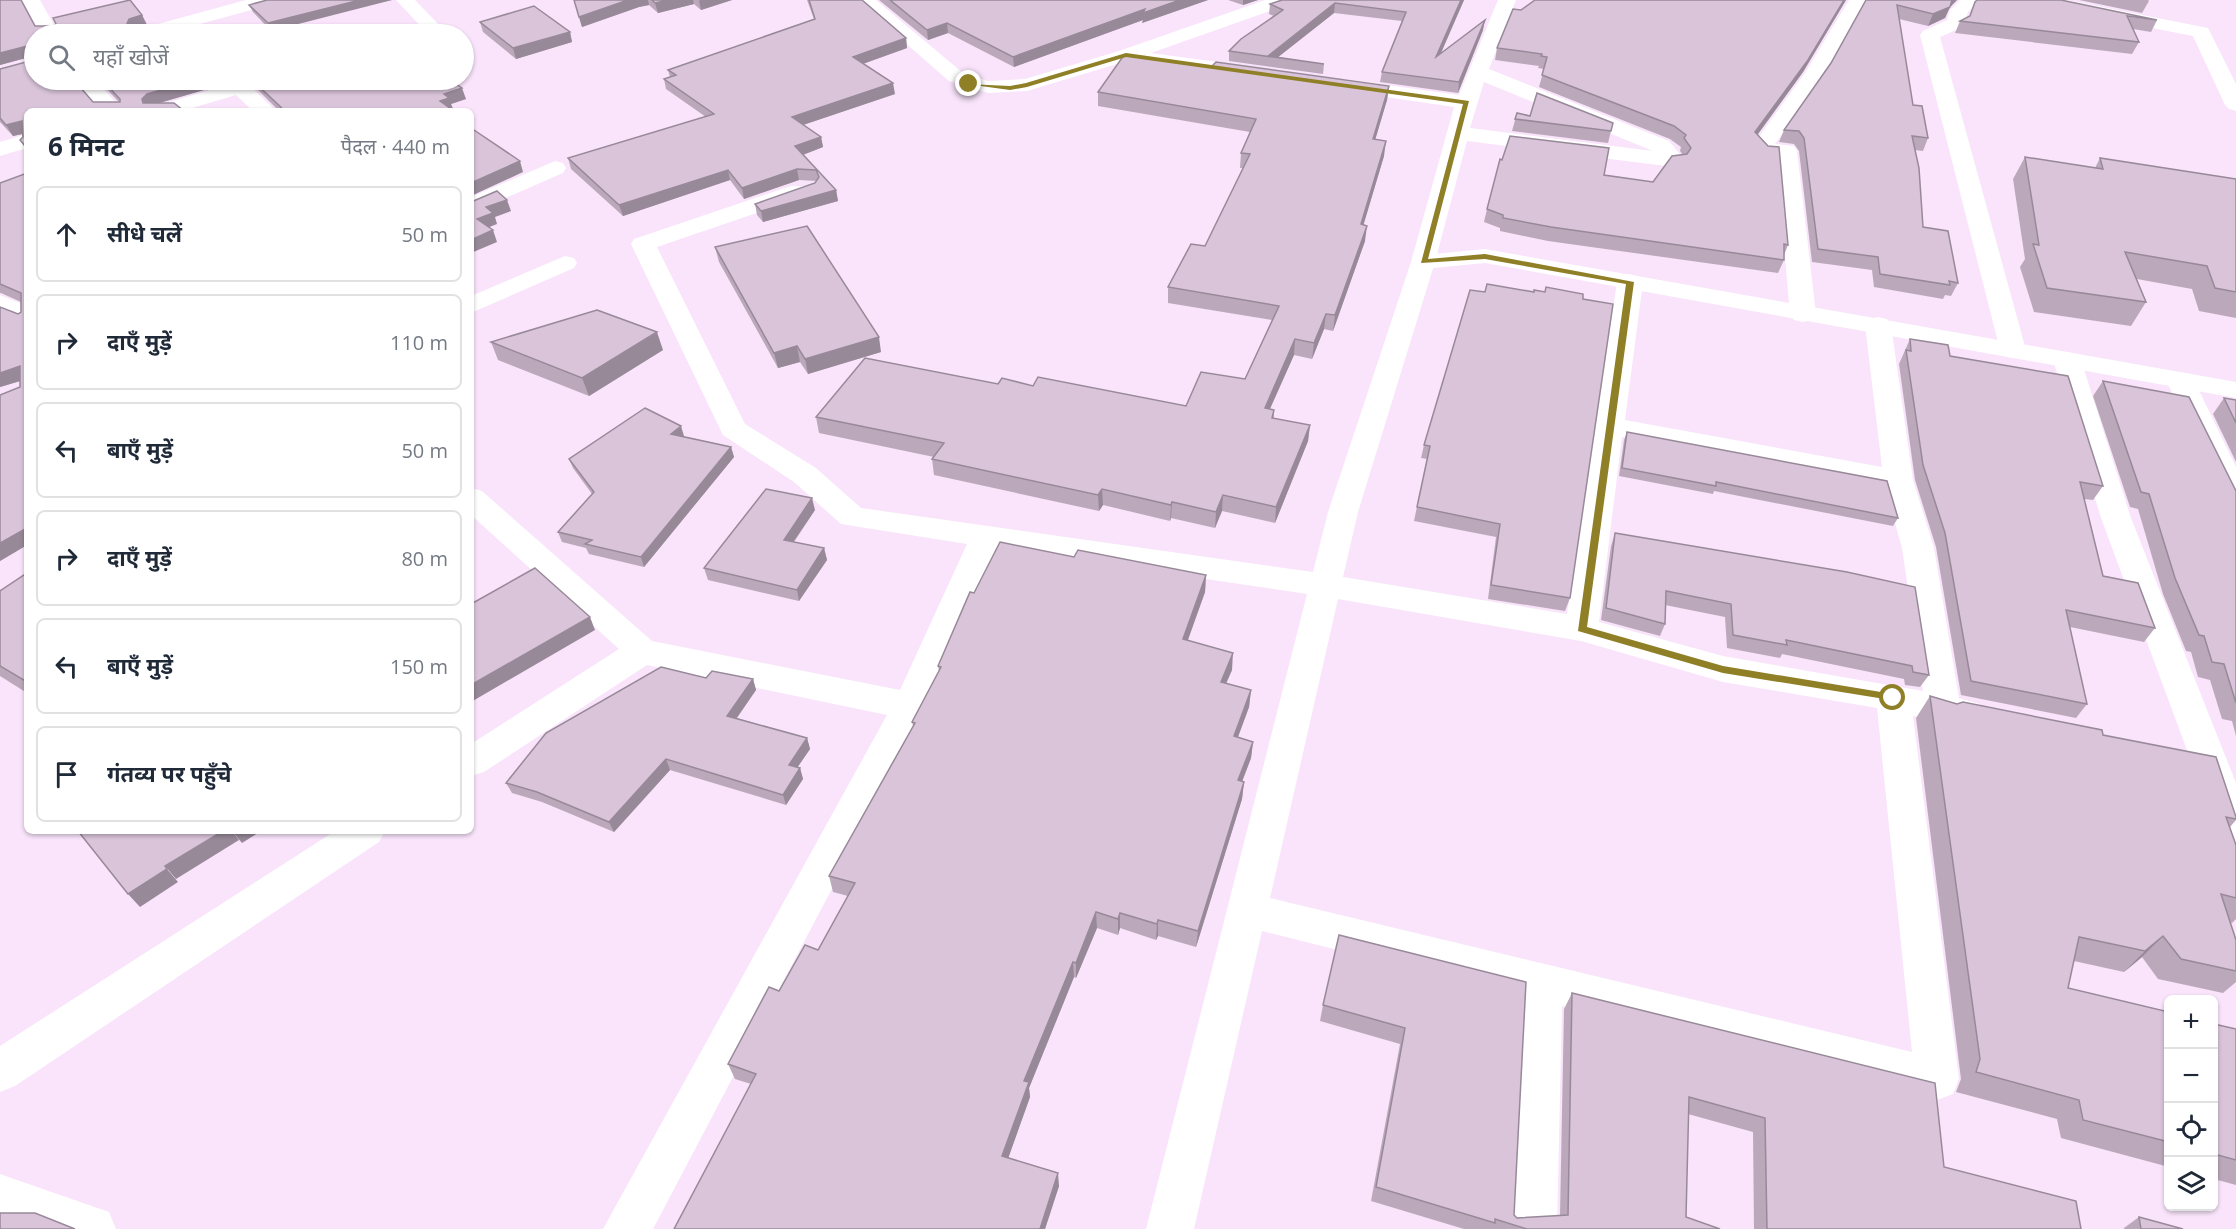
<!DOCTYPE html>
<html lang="hi">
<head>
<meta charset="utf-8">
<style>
	:root { --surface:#fff; --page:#f6f6f7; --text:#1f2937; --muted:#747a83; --line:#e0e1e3 }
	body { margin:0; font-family:"Open Sans","Noto Sans Devanagari",sans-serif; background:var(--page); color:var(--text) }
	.controls { position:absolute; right:18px; bottom:18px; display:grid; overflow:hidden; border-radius:9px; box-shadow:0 2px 4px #0004 }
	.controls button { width:54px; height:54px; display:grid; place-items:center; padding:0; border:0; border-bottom:2px solid var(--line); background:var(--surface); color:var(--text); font:30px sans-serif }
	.stop { position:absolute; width:18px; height:18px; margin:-14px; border:4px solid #8f7f26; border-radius:50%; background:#fff }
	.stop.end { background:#8f7f26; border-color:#fff; box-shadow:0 2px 6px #0008 }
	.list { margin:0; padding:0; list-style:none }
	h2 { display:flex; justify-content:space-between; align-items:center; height:78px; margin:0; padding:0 24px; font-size:26px }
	h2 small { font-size:20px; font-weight:400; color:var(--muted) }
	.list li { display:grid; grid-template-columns:39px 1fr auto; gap:18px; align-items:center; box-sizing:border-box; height:96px; margin:0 12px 12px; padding:0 12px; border:2px solid var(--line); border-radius:9px }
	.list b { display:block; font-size:22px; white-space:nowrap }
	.list em { font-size:20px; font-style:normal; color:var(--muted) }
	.icon { flex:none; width:33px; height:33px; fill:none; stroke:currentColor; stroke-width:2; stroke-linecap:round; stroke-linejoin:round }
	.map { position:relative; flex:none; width:2236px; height:1229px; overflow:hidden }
	.search { position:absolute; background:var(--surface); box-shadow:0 2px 4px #0004; left:24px; top:24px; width:450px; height:66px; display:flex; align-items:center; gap:15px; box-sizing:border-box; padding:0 21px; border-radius:33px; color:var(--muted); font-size:22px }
	.panel { position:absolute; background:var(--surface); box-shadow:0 2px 4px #0004; left:24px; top:108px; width:450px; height:726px; border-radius:9px }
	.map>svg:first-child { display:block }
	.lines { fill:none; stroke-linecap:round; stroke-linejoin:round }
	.minor { fill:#fff; fill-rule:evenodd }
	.tertiary { fill:#fff; fill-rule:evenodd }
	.wall { fill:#bba9bb }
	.shaded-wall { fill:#988999 }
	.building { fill:#d9c4da; stroke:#988999; stroke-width:1.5 }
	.route { fill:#8f7f26 }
</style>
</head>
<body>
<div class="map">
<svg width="2236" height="1229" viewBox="0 0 2236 1229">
	<rect width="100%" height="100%" fill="#f9e4fb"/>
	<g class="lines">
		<g class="minor">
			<path d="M22 0H40L59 34H41Z"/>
			<path d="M246 0H276L274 4 163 34H133L136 30Z"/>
			<path d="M396 0H415L448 34H428Z"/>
			<path d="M856 0H876L963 73 988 81 1025 79 1119 51 1265 0H1292L1290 4 1151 53 1255 67 1262 69 1265 73 1262 77 1255 79 1127 61 1027 91 988 93 949 81Z"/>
			<path d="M1498 0H1516L1489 69 1669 141 1685 160 1682 165 1674 167 1467 141 1435 262 1358 512 1343 577 1567 614 1617 282 1621 277 1630 274 1639 277 1643 282 1625 420 1882 467 1865 325 1869 319 1878 317 1887 319 1891 325 1913 480 1934 548 1959 698 1980 704 1986 714 1980 724 1968 728 1913 716 1959 1079 1953 1094 1937 1100 1562 1006 1557 1229H1509L1521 996 1262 931 1194 1229H1146L1307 594 996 548 928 706 653 1229H603L887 715 647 665 484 772 471 776V744L619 649 471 515V488L482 491 652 641 900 690 967 544 841 524 794 482 723 435 631 244 634 239 791 186H807L811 191 807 196 657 247 745 424 816 468 861 508 1313 572 1328 512 1411 262 1454 107 1344 91 1337 89 1334 85 1337 81 1344 79 1459 95ZM1484 82 1653 151 1470 128ZM1622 437 1885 487 1902 548 1923 691 1723 656 1599 622ZM1338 599 1581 641 1723 682 1877 708 1912 1052 1270 898Z"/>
			<path d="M1849 0H1867L1824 74 1775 144 1794 146 1797 151 1816 314 1812 320 1803 322 1794 320 1790 314 1776 158 1765 157 1752 146 1805 73Z"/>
			<path d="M1960 0H1980L1968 12 1963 27 1940 37 2026 350 2022 356 2013 358 2004 356 2000 350 1920 35 1923 31 1947 20 1950 10Z"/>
			<path d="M2030 0H2067L2208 28 2236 84V111L2229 109 2225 105 2193 36 2039 6Z"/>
			<path d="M74 80H95L124 111H101Z"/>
			<path d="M240 81 247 83 276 111H253L236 95 182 111H149L153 107Z"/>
			<path d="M27 134V148L0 156V142Z"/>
			<path d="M555 161 563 163 566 168 563 173 471 213V197Z"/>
			<path d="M565 256 574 258 577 263 574 268 471 313V296Z"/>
			<path d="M0 295 27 306V324L0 313Z"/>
			<path d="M2067 352 2077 354 2081 360 2131 518 2236 783V847L2223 842 2217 831 2101 518 2053 360 2057 354Z"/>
			<path d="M2180 372 2190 374 2194 380 2236 467V508L2225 505 2221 498 2166 380 2170 374Z"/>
			<path d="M335 831H385L379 842 15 1086 0 1092V1046Z"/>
			<path d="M0 1174 109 1212 116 1229H25L0 1220Z"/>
		</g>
		<path class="tertiary" d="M1485 249 2236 382V398L1485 263 1423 269 1414 267 1411 262 1414 257 1423 255Z"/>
	</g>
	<g class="wall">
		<path d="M0 0 36 26H53L142 15 147 25 34 80H79H75L93 102H119L98 80H238L160 103 27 111V151L20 140 23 137 22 134 13 136 0 122V69L30 61V57L0 65Z"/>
		<path d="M392 0 268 28 253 12 249 5Z"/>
		<path d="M574 0H732L701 10 694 4 658 13 649 5 639 7 582 27Z"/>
		<path d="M807 0H862L906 38 907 48 863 64 895 94 803 125 821 137 823 147 803 155 836 190 838 201 763 222 757 215 755 204 815 183 817 181 799 180 744 199 730 180 623 216 571 169 568 158 706 117 666 89 664 79 670 77 668 70 814 19Z"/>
		<path d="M879 0H1208L1142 23 1143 20 1014 67 948 33 928 40Z"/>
		<path d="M1228 0H1258L1243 5Z"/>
		<path d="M1464 0 1440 54 1483 30 1458 93 1380 82 1382 72 1402 21 1334 13 1278 57 1324 64 1323 74 1229 61V51L1274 16 1269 14 1270 4Z"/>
		<path d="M1535 0H1846L1803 72 1757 135 1788 245 1784 255V260L1778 273 1548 241 1500 231V228L1484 222 1487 209 1604 175 1653 182 1683 155 1680 151 1681 147 1670 139 1539 87 1544 69 1538 68 1539 66 1495 60 1497 48 1521 10Z"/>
		<path d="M1866 0H1957L1950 7 1945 18 1928 26 1899 19 1913 105 1928 138 1923 151 1915 150 1923 227 1958 283 1951 296 1945 295 1943 299 1874 287 1872 270 1812 262 1799 151 1794 144 1779 142 1784 130 1831 63Z"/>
		<path d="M1977 0 2157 20 2151 32 2133 29 2139 42 2132 54 1955 33 1960 21 1969 17 1975 2Z"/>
		<path d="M2079 0H2148L2149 1 2142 13Z"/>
		<path d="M480 22 570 32 572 42 516 59 483 32Z"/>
		<path d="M1211 67 1389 86 1387 100 1375 139 1384 156 1363 225 1365 241 1333 331 1324 329 1312 359 1294 355 1270 409 1274 410V419L1310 425 1308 441 1275 523 1222 511 1215 528 1171 518 1170 521 1103 505 1099 511 934 475 932 459 934 457 819 433 816 417 998 384 1033 386 1186 406 1245 379 1272 320 1168 303V287L1205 246 1243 168H1240L1241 153 1250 132 1098 106V92Z"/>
		<path d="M243 80H450L466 99 451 104 453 109H451L452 111H279L249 81Z"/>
		<path d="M1517 113 1611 131 1608 143 1512 131Z"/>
		<path d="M2025 157 2095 168 2100 158 2236 179V318L2199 311 2192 289 2137 279 2146 302 2131 326 2034 312 2020 267 2025 259 2013 179Z"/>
		<path d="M27 173V545L0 561V395L20 387V381L0 387V307L18 314 21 312V302L1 293H0V183Z"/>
		<path d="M715 247 881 352 808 374 800 362 778 368 719 262Z"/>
		<path d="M1485 292H1534L1583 299 1570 598 1565 611 1488 599 1496 537 1414 521 1427 459 1421 458 1424 445Z"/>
		<path d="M1910 339 1950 356 2103 486 2093 500 2084 499 2103 576 2155 628 2144 642 2070 627 2087 704 2076 718 1961 695 1936 547 1915 480 1899 364Z"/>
		<path d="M491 342 663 350 589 396 498 360Z"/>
		<path d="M2103 381 2236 491V736L2232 721 2222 719 2210 680 2198 677 2191 652 2186 651 2163 594 2138 509 2130 507 2093 396Z"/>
		<path d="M2224 398 2236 400V462L2213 414Z"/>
		<path d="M1627 432 1898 518 1893 526 1714 491 1713 494 1619 476 1624 440Z"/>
		<path d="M683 436 731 447 734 457 644 567 589 554 586 548 562 542 558 532 592 494 573 468 569 459 684 436Z"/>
		<path d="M815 510 794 542 824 548 827 560 799 601 708 580 704 568Z"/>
		<path d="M1615 533 1847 572 1929 675 1920 687 1905 685 1904 679 1782 654 1780 658 1727 648 1725 617 1665 605V624L1660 636 1601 620 1611 546Z"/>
		<path d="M1074 557 1206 575 1205 592 1188 640 1232 670 1226 684 1251 690 1249 707 1238 737 1253 742 1251 758 1242 782H1244L1242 799 1196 947 1158 936 1156 940 1120 928 1118 935 1097 928 1076 978 1074 977 1029 1088 1030 1097 1008 1158 1059 1186 1045 1229H674L751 1084 735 1079 728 1064 779 991 818 950 848 896 833 892 829 876 913 726 912 722 939 671 938 666 974 593Z"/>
		<path d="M27 573V693L0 676V591Z"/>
		<path d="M706 678 753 679 756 690 737 718 807 738 810 749 797 768H800L803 779 786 805 670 770 614 832 542 802 512 793 506 783Z"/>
		<path d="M1930 696 1957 704 2103 735 2236 817V820L2230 827 2236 845V919L2232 923 2230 922 2236 941V982L2223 993 2158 979 2142 957 2124 972 2074 961 2068 988 2169 1012V1167L2061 1138 2057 1119 1956 1092 1961 1079 1916 718Z"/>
		<path d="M1526 982 1514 1215 1517 1218 1560 1216 1564 1009 1572 993 1944 1167 2081 1229H1754L1753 1132 1688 1114 1686 1217 1720 1229H1464L1371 1201 1400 1044 1320 1021 1323 1005Z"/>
		<path d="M2214 1024 2236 1029V1185L2214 1179Z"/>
		<path d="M2139 1217 2183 1229H2124V1228Z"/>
	</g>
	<g class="shaded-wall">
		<path d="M360 0H392L271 31 268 23Z"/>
		<path d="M628 0H648L649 5 639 7 582 27 579 17Z"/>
		<path d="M669 0H693L694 4 658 13 655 3Z"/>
		<path d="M700 0H732L701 10 699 1Z"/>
		<path d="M1180 0H1208L1142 23 1143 20 1014 67 1013 57 1145 9Z"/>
		<path d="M1243 0H1258L1243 5Z"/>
		<path d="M1461 0H1464L1435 67 1436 57Z"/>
		<path d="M1844 0H1846L1803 72 1750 145 1755 132Z"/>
		<path d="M1952 0H1957L1950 7 1945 18 1928 26 1933 14Z"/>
		<path d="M1335 3 1334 13 1277 58 1268 56Z"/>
		<path d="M142 15 147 25 134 29 126 26 129 19Z"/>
		<path d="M1485 20 1483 30 1458 93 1459 82Z"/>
		<path d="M947 23 948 33 928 40 927 30Z"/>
		<path d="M570 32 572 42 516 59 513 48Z"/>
		<path d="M906 38 907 48 854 67 853 57Z"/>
		<path d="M27 46 33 56 0 65V53Z"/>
		<path d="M197 80H238L152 105 147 109 142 99 147 94Z"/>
		<path d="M893 83 895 94 794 128 792 117Z"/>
		<path d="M1389 86 1387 100 1371 154 1373 139Z"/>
		<path d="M462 88 466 99 451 104 453 109H451L452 111H443L440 101 444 94Z"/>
		<path d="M22 121 27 133 13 136 6 125Z"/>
		<path d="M821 137 823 147 797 157 795 146Z"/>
		<path d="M1386 141 1384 156 1359 240 1361 224Z"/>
		<path d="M520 161 523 172 471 196V183Z"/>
		<path d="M797 169 799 180 744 199 742 188Z"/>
		<path d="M728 170 730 180 623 216 619 205Z"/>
		<path d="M836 190 838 201 763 222 761 211Z"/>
		<path d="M507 200 511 211 495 217 497 224 482 230 477 219 486 207Z"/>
		<path d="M1367 226 1365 241 1333 331 1335 315Z"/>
		<path d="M493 230 497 242 471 253V240Z"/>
		<path d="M1326 314 1324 329 1312 359 1314 343Z"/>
		<path d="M657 332 663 350 589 396 582 378Z"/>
		<path d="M879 337 881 352 808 374 805 359Z"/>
		<path d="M1295 339 1294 355 1263 424 1265 408Z"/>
		<path d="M797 346 800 362 778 368 774 353Z"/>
		<path d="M20 366 27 379 0 387V373Z"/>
		<path d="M1310 425 1308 441 1275 523 1276 507Z"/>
		<path d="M681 426 684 436 673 443 671 434Z"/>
		<path d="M731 447 734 457 644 567 641 557Z"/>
		<path d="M1102 489 1103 505 1099 511 1098 495Z"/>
		<path d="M1223 495 1222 511 1215 528 1216 512Z"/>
		<path d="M812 498 815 510 787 551 784 540Z"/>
		<path d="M1172 502 1171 518 1170 521 1171 505Z"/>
		<path d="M27 528V545L0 561V543Z"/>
		<path d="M824 548 827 560 799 601 797 590Z"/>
		<path d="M1206 575 1205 592 1182 656 1183 639Z"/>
		<path d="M590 617 595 630 471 702V685Z"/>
		<path d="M1233 653 1232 670 1219 699 1221 682Z"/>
		<path d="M753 679 756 690 731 726 727 716Z"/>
		<path d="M1251 690 1249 707 1232 753 1234 736Z"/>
		<path d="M807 738 810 749 792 775 789 765Z"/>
		<path d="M1253 742 1251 758 1236 797 1238 780Z"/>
		<path d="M666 759 670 770 614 832 609 822Z"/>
		<path d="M800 768 803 779 786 805 783 795Z"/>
		<path d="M1244 782 1242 799 1196 947 1198 931Z"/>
		<path d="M223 831H232L239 840 176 879 165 866Z"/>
		<path d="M232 831H261L242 843Z"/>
		<path d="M167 869 178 882 140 907 128 894Z"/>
		<path d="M1096 912 1097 928 1076 978V963Z"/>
		<path d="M1120 913V928L1118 935V919Z"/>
		<path d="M1158 920V936L1156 940 1157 924Z"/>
		<path d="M2163 936 2142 957 2124 972 2145 951Z"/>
		<path d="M1073 962 1074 977 1029 1088 1030 1097 1004 1170 1002 1156 1024 1081Z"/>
		<path d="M1058 1173 1059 1186 1045 1229H1040Z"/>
	</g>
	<g class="building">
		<path d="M0 0H21L35 26H53L56 24 53 18 130 0 142 15 129 19 126 26H151L159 34H34V80H74L93 102H120V99L102 80H197L147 94 142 99 143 103H174L184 111H27V148L20 140 23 137 22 121 6 125 0 118V69L30 61V48L27 46 0 53Z"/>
		<path d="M267 0H360L268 23 249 5Z"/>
		<path d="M574 0H628L579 17Z"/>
		<path d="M652 0H669L655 3Z"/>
		<path d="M809 0H862L906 38 853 57 893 83 792 117 821 137 795 146 836 190 761 211 755 204 815 183 819 177 816 170 797 169 742 188 728 170 619 205 568 158 714 114 664 79 676 75 668 70 815 19Z"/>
		<path d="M890 0H1180L1143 13 1145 9 1013 57 947 23 927 30Z"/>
		<path d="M1282 0H1461L1436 57 1485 20 1459 82 1382 72 1406 12 1335 3 1268 56 1324 64 1229 51 1241 39 1283 10 1270 4Z"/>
		<path d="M1535 0H1844L1808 60 1755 132 1768 146 1779 147 1788 245 1784 244V260L1551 227 1503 218V215L1487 209 1500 159 1502 160 1510 136 1609 148 1604 175 1653 182 1672 156 1687 154 1691 148 1684 138 1686 135 1674 126 1542 75 1547 57 1541 56 1542 54 1497 48 1513 9 1521 10Z"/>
		<path d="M1866 0H1952L1950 7 1933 14 1897 5 1913 105 1922 106 1928 138 1912 136 1919 168 1923 227 1948 231 1958 283 1949 281 1950 285 1880 274 1878 257 1818 249 1804 138 1799 131 1784 130 1831 63Z"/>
		<path d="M1977 0H2061L2157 20 2127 16 2139 42 1960 21 1970 16 1975 2Z"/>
		<path d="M534 6 570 32 513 48 480 22Z"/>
		<path d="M276 25 288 34H242Z"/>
		<path d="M1124 55 1211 67 1216 62 1389 86 1373 139 1386 141 1361 224 1367 226 1335 315 1326 314 1314 343 1295 339 1265 408 1274 410 1272 418 1310 425 1276 507 1223 495 1216 512 1172 502 1171 505 1102 489 1098 495 932 459 944 443 816 417 865 358 998 384 1002 378 1033 386 1038 377 1186 406 1201 372 1245 379 1279 306 1168 287 1191 244 1205 246 1250 154 1241 153 1256 119 1098 92Z"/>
		<path d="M252 80H450L462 88 444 94 449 98 440 101 451 109 446 111H285Z"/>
		<path d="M1537 93 1613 123 1611 131 1515 119 1517 113 1530 116Z"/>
		<path d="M471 128 520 161 471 183Z"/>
		<path d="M2025 157 2103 169 2100 158 2236 179V292L2215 288 2207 266 2125 252 2146 302 2047 288 2033 244 2039 245Z"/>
		<path d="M27 173V528L0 543V395L20 387V366L0 373V307L18 314 21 312V293L0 284V183Z"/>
		<path d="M497 191 507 200 486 207 493 213 477 219 493 230 471 240V202Z"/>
		<path d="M807 226 879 337 805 359 797 346 774 353 715 247Z"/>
		<path d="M1487 284 1534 292V290L1545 292 1546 287 1583 294V299L1613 304 1570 598 1491 585 1500 524 1417 507 1430 446 1424 445 1470 290 1485 292Z"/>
		<path d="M597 310 657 332 582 378 491 342Z"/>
		<path d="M1910 339 1948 345 1950 356 2068 376 2103 486 2080 482 2103 576 2138 583 2155 628 2066 610 2087 704 1971 681 1945 533 1923 465 1906 350 1911 351Z"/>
		<path d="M2103 381 2189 397 2236 491V703L2224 664 2212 662 2204 636 2199 635 2175 578 2149 494 2141 492Z"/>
		<path d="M2224 398 2236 400V423Z"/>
		<path d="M645 408 681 426 671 434 731 447 641 557 585 544 592 540 558 532 594 492 569 459Z"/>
		<path d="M1627 432 1887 481 1898 518 1716 482V486L1622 468Z"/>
		<path d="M766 489 812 498 784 540 824 548 797 590 704 568Z"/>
		<path d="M1615 533 1847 572 1915 587 1929 675 1913 672 1912 666 1786 640 1787 645 1733 635 1731 604 1666 591 1665 624 1606 608Z"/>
		<path d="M1000 542 1074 557 1078 550 1206 575 1183 639 1233 653 1221 682 1251 690 1234 736 1253 742 1238 780 1244 782 1198 931 1158 920 1157 924 1120 913 1118 919 1096 912 1076 963 1073 962 1024 1081 1029 1082 1002 1156 1058 1173 1040 1229H674L756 1074 728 1064 769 987 779 991 805 945 818 950 855 883 829 876 915 723 912 722 941 667 938 666 970 592 974 593Z"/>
		<path d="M535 568 590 617 471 685V604Z"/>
		<path d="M27 573V682L0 666V591Z"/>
		<path d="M661 667 706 678 712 671 753 679 727 716 807 738 789 765 800 768 783 795 666 759 609 822 537 792 506 783 546 733Z"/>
		<path d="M1930 696 1957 704 1963 702 2102 730 2103 735 2216 757 2236 817V819L2226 817 2236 845V898L2221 894 2236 940V971L2181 959 2163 936 2145 951 2079 937 2068 988 2169 1012V1142L2083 1120 2079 1100 1976 1072 1980 1059Z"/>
		<path d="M78 831H223L165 866 167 869 128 894Z"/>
		<path d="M1339 935 1526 982 1514 1215 1517 1218 1568 1215 1572 993 1935 1083 1944 1167 2076 1201 2081 1229H1767L1765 1118 1689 1097 1686 1217 1720 1229H1527L1495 1219V1223L1376 1187 1405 1028 1323 1005Z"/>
		<path d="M2214 1024 2236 1029V1160L2214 1154Z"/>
		<path d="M0 1213H35L75 1229H0Z"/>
		<path d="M2139 1217 2183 1229H2141Z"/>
	</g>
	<path class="route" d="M1126 53 1469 101 1428 259 1485 254 1634 282 1587 627 1723 666 1893 694 1897 695V701L1723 673 1578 631 1626 284 1485 259 1421 263 1463 104 1126 57 1027 87 1010 90 966 84 1010 86 1026 83Z"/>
</svg>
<div class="controls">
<button>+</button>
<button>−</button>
<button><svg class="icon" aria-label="locate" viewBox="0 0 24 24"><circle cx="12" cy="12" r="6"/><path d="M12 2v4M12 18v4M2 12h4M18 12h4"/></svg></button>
<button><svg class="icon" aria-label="layers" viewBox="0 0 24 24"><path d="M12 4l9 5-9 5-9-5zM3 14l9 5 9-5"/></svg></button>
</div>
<div class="stop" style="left:1893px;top:698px"></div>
<div class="stop end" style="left:969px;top:84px"></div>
<div class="search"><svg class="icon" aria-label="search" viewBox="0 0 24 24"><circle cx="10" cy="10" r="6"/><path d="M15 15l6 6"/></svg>यहाँ खोजें</div>
<section class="panel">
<h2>6 मिनट<small>पैदल · 440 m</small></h2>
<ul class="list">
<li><svg class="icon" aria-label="ahead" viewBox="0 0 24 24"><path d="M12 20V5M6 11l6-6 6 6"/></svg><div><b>सीधे चलें</b></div><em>50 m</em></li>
<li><svg class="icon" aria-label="right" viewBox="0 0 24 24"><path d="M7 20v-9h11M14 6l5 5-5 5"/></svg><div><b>दाएँ मुड़ें</b></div><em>110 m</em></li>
<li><svg class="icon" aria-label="left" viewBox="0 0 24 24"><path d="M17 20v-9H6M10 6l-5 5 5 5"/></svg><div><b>बाएँ मुड़ें</b></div><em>50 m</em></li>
<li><svg class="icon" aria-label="right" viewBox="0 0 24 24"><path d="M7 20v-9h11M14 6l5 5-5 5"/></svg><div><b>दाएँ मुड़ें</b></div><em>80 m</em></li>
<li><svg class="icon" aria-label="left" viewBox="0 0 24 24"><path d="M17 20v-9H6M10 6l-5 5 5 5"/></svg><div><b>बाएँ मुड़ें</b></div><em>150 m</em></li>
<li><svg class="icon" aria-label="arrive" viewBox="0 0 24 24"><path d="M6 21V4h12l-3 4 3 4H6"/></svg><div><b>गंतव्य पर पहुँचे</b></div></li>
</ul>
</section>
</div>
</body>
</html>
